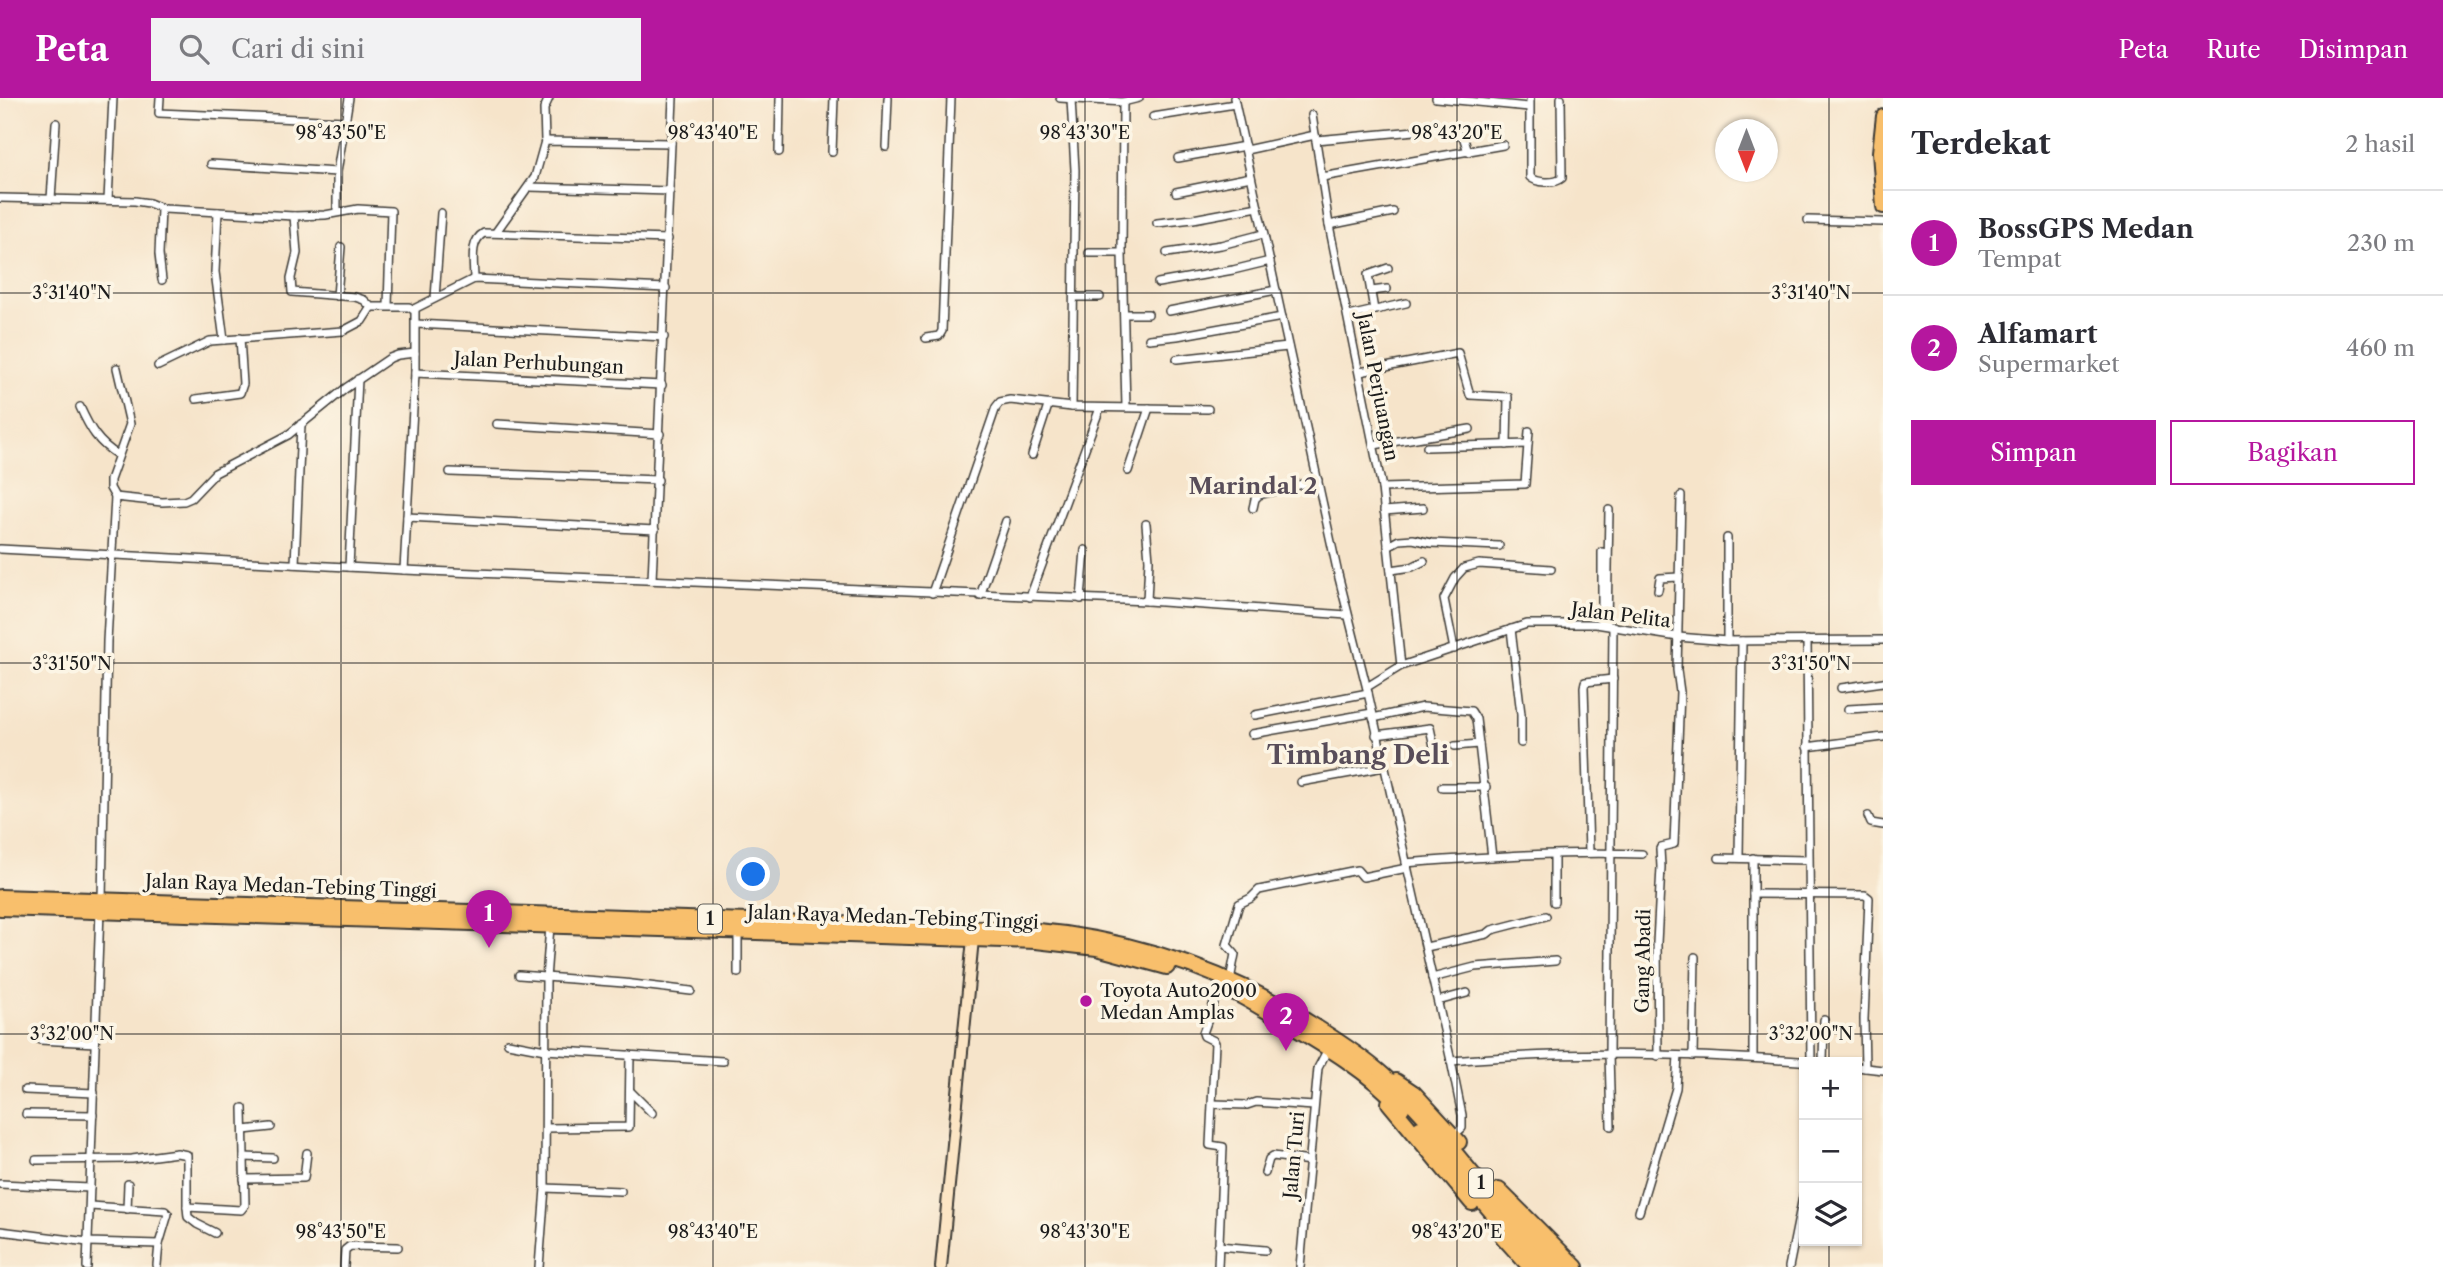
<!DOCTYPE html>
<html lang="id">
<head>
<meta charset="utf-8">
<style>
	:root { --surface:#fff; --page:#f2f2f3; --text:#2b2b33; --muted:#7c7c81; --line:#e1e1e2; --accent:#b5179e }
	body { margin:0; font-family:"Libre Caslon Text",serif; background:var(--page); color:var(--text) }
	.controls { position:absolute; right:21px; bottom:21px; display:grid; overflow:hidden; border-radius:0px; box-shadow:0 2px 5px #0004 }
	.controls button { width:63px; height:63px; display:grid; place-items:center; padding:0; border:0; border-bottom:2px solid var(--line); background:var(--surface); color:var(--text); font:35px sans-serif }
	.compass { position:absolute; left:1715px; top:21px; width:63px; height:63px; border-radius:50%; background:var(--surface); box-shadow:0 2px 5px #0004; rotate:180deg }
	.you { position:absolute; left:754px; top:777px; width:24px; height:24px; margin:-18px; border:5px solid #fff; border-radius:50%; background:#1a73e8; box-shadow:0 0 0 10px #1a73e833 }
	.badge { display:grid; place-items:center; width:46px; height:46px; border-radius:50%; background:var(--accent); color:#fff; font-size:23px; font-weight:700 }
	.pin { position:absolute; translate:-50% -58px; filter:drop-shadow(0 2px 4px #0008) }
	.pin::after { content:''; position:absolute; top:37px; width:24px; height:21px; background:inherit; clip-path:polygon(0 0,100% 0,50% 100%) }
	.list { margin:0; padding:0; list-style:none }
	h2 { display:flex; justify-content:space-between; align-items:center; height:91px; margin:0; padding:0 28px; font-size:30px }
	h2 small { font-size:23px; font-weight:400; color:var(--muted) }
	.list li { display:grid; grid-template-columns:46px 1fr auto; gap:21px; align-items:center; box-sizing:border-box; height:105px; padding:0 28px; border-top:2px solid var(--line) }
	.list b { display:block; font-size:26px; white-space:nowrap }
	.list p { margin:0; font-size:23px; white-space:nowrap; color:var(--muted) }
	.list em { font-size:23px; font-style:normal; color:var(--muted) }
	.actions { display:flex; gap:14px; padding:21px 28px }
	.actions a { flex:1; padding:16px 0; border:2px solid var(--accent); border-radius:0px; text-align:center; font-size:24px; color:var(--accent) }
	.actions .main { background:var(--accent); color:#fff }
	.icon { flex:none; width:38px; height:38px; fill:none; stroke:currentColor; stroke-width:2; stroke-linecap:round; stroke-linejoin:round }
	.map { position:relative; flex:none; width:1883px; height:1169px; overflow:hidden }
	header { display:flex; align-items:center; gap:42px; box-sizing:border-box; height:98px; padding:0 35px; background:var(--accent); color:#fff }
	header strong { font-size:33px }
	nav { display:flex; gap:38px; margin-inline-start:auto; font-size:24px }
	.search { width:490px; height:63px; background:var(--page); display:flex; align-items:center; gap:18px; box-sizing:border-box; padding:0 24px; border-radius:0px; color:var(--muted); font-size:26px }
	main { display:flex }
	aside { flex:1; background:var(--surface) }
	.map>svg:first-child { display:block }
	.lines { fill:none; stroke-linecap:round; stroke-linejoin:round }
	.street-casing { stroke:#3d3a36; stroke-width:10 }
	.secondary-casing { stroke:#3d3a36; stroke-width:14 }
	.primary-casing { stroke:#3d3a36; stroke-width:16 }
	.highway-casing { stroke:#3d3a36; stroke-width:18 }
	.street { stroke:#fff; stroke-width:7 }
	.secondary { stroke:#fce5c4; stroke-width:10 }
	.primary { stroke:#f8bf6c; stroke-width:12 }
	.highway { stroke:#f8bf6c; stroke-width:14 }
	.ticks { fill:none; stroke:#1c1c1c; stroke-width:2; stroke-opacity:0.45 }
	.poi-dot { fill:#b5179e; stroke:#fcf5e5; stroke-width:2.5 }
	.labels { text-anchor:middle; dominant-baseline:central; stroke-width:7; stroke-linejoin:round; paint-order:stroke }
	.shield { fill:#fcf5e5; stroke:#5f5d58; stroke-width:2 }
	.shield-label { font-size:18px; font-weight:bold; fill:#1c1c1c }
	.street-label { font-size:19px; fill:#1c1c1c; stroke:#fcf5e5 }
	.poi-label { font-size:19px; fill:#1c1c1c; stroke:#fcf5e5; text-anchor:start }
	.quarter-label { font-size:23px; font-weight:bold; fill:#584d59; stroke:#fcf5e5 }
	.district-label { font-size:26px; font-weight:bold; fill:#584d59; stroke:#fcf5e5 }
	.ticks-label { font-size:18px; text-anchor:middle; fill:#1c1c1c; stroke:#fcf5e5; stroke-width:7; stroke-linejoin:round; paint-order:stroke }
</style>
</head>
<body>
<header>
<strong>Peta</strong>
<div class="search"><svg class="icon" aria-label="search" viewBox="0 0 24 24"><circle cx="10" cy="10" r="6"/><path d="M15 15l6 6"/></svg>Cari di sini</div>
<nav><a>Peta</a><a>Rute</a><a>Disimpan</a></nav>
</header>
<main>
<div class="map">
<svg width="1883" height="1169" viewBox="0 0 1883 1169">
	<rect width="100%" height="100%" fill="#fcf5e5"/>
	<filter id="ink" filterUnits="userSpaceOnUse"><feTurbulence type="fractalNoise" baseFrequency=".0143" numOctaves="2"/><feDisplacementMap in="SourceGraphic" scale="14" xChannelSelector="R" yChannelSelector="G"/><feConvolveMatrix kernelMatrix="1 2 1 2 8 2 1 2 1" color-interpolation-filters="sRGB"/></filter>
	<filter id="wash" filterUnits="userSpaceOnUse"><feTurbulence type="fractalNoise" baseFrequency=".00686" numOctaves="4" result="noise"/><feDisplacementMap in="SourceGraphic" scale="28" xChannelSelector="R" yChannelSelector="G"/><feGaussianBlur stdDeviation="1.57" result="paint"/><feColorMatrix in="noise" values="0 0 0 0 0 0 0 0 0 0 0 0 0 0 0 0 0 1.4 0 .05"/><feComposite in="paint" operator="in"/></filter>
	<g filter="url(#wash)">
		<rect width="100%" height="100%" fill="#f6e4ca"/>
	</g>
	<g filter="url(#ink)">
		<g class="lines">
			<defs>
				<g id="street">
					<path d="M160 0 159 15 345 23"/>
					<path d="M1060 0 1123 4 1139 0"/>
					<path d="M1234 0 1338 476 1368 595 1451 963 1462 1017V1030L1453 1038"/>
					<path d="M1436 0 1529 9"/>
					<path d="M1530 0V79C1537 85 1555 86 1562 80L1561 0"/>
					<path d="M1071 1 1075 72 1072 309"/>
					<path d="M1123 4 1122 155 1126 309"/>
					<path d="M1312 17 1329 127 1382 390 1401 568"/>
					<path d="M1153 19 1235 6"/>
					<path d="M1316 42 1437 31 1463 38 1468 54"/>
					<path d="M545 43 544 11 549 0"/>
					<path d="M886 49 888 0"/>
					<path d="M1246 52 1315 37"/>
					<path d="M779 54 780 0"/>
					<path d="M832 54 834 0"/>
					<path d="M1178 60 1245 48"/>
					<path d="M211 66 337 74"/>
					<path d="M1322 79 1503 47"/>
					<path d="M529 89 670 93"/>
					<path d="M1176 94 1251 79"/>
					<path d="M0 100 135 103 149 105 164 111 294 118 325 117 358 111 391 113 388 208"/>
					<path d="M51 101 56 25"/>
					<path d="M108 102 113 0"/>
					<path d="M161 111 159 156 162 182"/>
					<path d="M218 114 215 174 224 242"/>
					<path d="M337 114V74L349 0"/>
					<path d="M294 118 297 155 291 180 292 194 355 199 364 202 371 209H409L415 213V275L404 472"/>
					<path d="M1808 122 1883 124"/>
					<path d="M1157 125 1193 121 1258 109"/>
					<path d="M1329 127 1393 114"/>
					<path d="M496 134 535 79 545 43 671 45"/>
					<path d="M1089 155H1122"/>
					<path d="M1167 155 1221 147 1263 136"/>
					<path d="M474 181C474 166 469 143 484 135L668 141"/>
					<path d="M1158 185 1233 172 1270 163"/>
					<path d="M1371 193 1387 191"/>
					<path d="M337 198 341 149"/>
					<path d="M1075 199H1100"/>
					<path d="M435 200 441 115"/>
					<path d="M414 211 474 181 666 190"/>
					<path d="M1374 212 1368 177 1388 170"/>
					<path d="M1169 213 1276 192"/>
					<path d="M1125 216H1148"/>
					<path d="M1349 218 1406 205"/>
					<path d="M416 226 664 239"/>
					<path d="M926 240 939 238 942 233 951 0"/>
					<path d="M1149 241 1177 238 1282 219"/>
					<path d="M1177 261 1288 249"/>
					<path d="M158 268 210 243 343 233 362 223 371 209"/>
					<path d="M1360 274 1458 255 1470 297 1508 299 1507 347"/>
					<path d="M415 275 662 287"/>
					<path d="M196 301 240 295 243 286 240 240"/>
					<path d="M80 309C90 331 98 345 118 357"/>
					<path d="M497 326 660 336"/>
					<path d="M1374 347 1470 331"/>
					<path d="M1427 349 1528 346"/>
					<path d="M1032 357 1048 308"/>
					<path d="M1128 373 1149 310"/>
					<path d="M450 374 658 382"/>
					<path d="M1382 390 1525 386 1529 333"/>
					<path d="M115 399 110 390V382L130 326 117 270"/>
					<path d="M1253 410 1255 401 1259 397 1318 382"/>
					<path d="M1384 413 1423 410"/>
					<path d="M407 419 655 432"/>
					<path d="M1146 426 1149 462 1147 503"/>
					<path d="M1388 448 1399 442 1413 441 1431 445 1499 448"/>
					<path d="M0 451 404 472 1147 503 1347 517"/>
					<path d="M295 466 301 326"/>
					<path d="M349 469 358 281"/>
					<path d="M1391 472 1412 469 1424 463"/>
					<path d="M652 482 673 0"/>
					<path d="M1658 492 1660 480 1679 479"/>
					<path d="M932 495 996 309 1000 304 1010 302 1072 309 1208 311"/>
					<path d="M980 498 1006 423"/>
					<path d="M1030 499 1100 310"/>
					<path d="M1081 501 1085 452"/>
					<path d="M1602 526V454"/>
					<path d="M1607 527 1609 412"/>
					<path d="M1511 531 1521 616V645"/>
					<path d="M1807 542 1811 964"/>
					<path d="M1727 543V440"/>
					<path d="M1454 551 1444 501 1455 480 1464 470 1479 466 1551 471"/>
					<path d="M1367 589 1401 568 1527 526H1596L1678 539 1727 543 1883 542"/>
					<path d="M1841 590 1883 584"/>
					<path d="M1848 611 1883 609"/>
					<path d="M1255 617 1368 595"/>
					<path d="M1373 620 1423 609 1471 613 1476 621 1479 646 1492 759"/>
					<path d="M1252 636 1372 615"/>
					<path d="M1376 637 1430 630 1435 653"/>
					<path d="M1455 648 1479 646"/>
					<path d="M1807 649 1883 639"/>
					<path d="M1301 684 1384 669"/>
					<path d="M1442 689H1486"/>
					<path d="M1868 718 1871 725 1883 727"/>
					<path d="M1589 754 1584 589 1585 584 1613 581"/>
					<path d="M1554 756V804"/>
					<path d="M1739 759 1742 543"/>
					<path d="M1719 760 1808 762"/>
					<path d="M1406 765C1485 759 1563 753 1642 756"/>
					<path d="M1753 796 1865 797 1869 800 1864 921 1865 970"/>
					<path d="M102 802 107 543 115 399 162 404 184 403 191 400 215 375 288 337 346 290 390 260 398 257 415 255"/>
					<path d="M1426 849 1487 836 1492 832 1546 818"/>
					<path d="M738 875V833"/>
					<path d="M519 877 624 885 691 893"/>
					<path d="M1432 880 1475 869 1555 863"/>
					<path d="M1230 882 1235 856 1227 847 1239 806 1251 800 1259 792 1357 772 1363 779 1407 770"/>
					<path d="M1438 903 1467 895"/>
					<path d="M40 942 95 945"/>
					<path d="M508 945 545 952 723 963"/>
					<path d="M1658 958 1657 845 1661 769 1660 751 1661 749 1674 746 1680 594 1677 572 1681 398"/>
					<path d="M1693 958 1695 859"/>
					<path d="M1753 960V760"/>
					<path d="M1451 963C1571 952 1693 956 1813 964"/>
					<path d="M1823 964 1824 922"/>
					<path d="M1857 969 1883 972"/>
					<path d="M25 992 94 995"/>
					<path d="M630 993 652 1015"/>
					<path d="M1213 1006 1247 1007 1256 1004 1314 1008"/>
					<path d="M26 1016 93 1017"/>
					<path d="M1611 1028 1609 956 1613 528"/>
					<path d="M546 1030 629 1029 630 957"/>
					<path d="M244 1032 271 1029"/>
					<path d="M244 1059 273 1060"/>
					<path d="M36 1062 132 1061 177 1055 187 1057V1109L241 1112 245 1107 243 1010"/>
					<path d="M1265 1075 1269 1061 1273 1058 1310 1063"/>
					<path d="M244 1081 304 1080 307 1055"/>
					<path d="M0 1086 90 1090"/>
					<path d="M545 1090 621 1093"/>
					<path d="M187 1109 188 1119 197 1126 215 1135"/>
					<path d="M127 1111 128 1086"/>
					<path d="M1639 1114 1676 990 1678 958"/>
					<path d="M0 1133 88 1144 159 1146 168 1116 165 1113 90 1108"/>
					<path d="M1218 1148 1265 1152"/>
					<path d="M157 1167 159 1146"/>
					<path d="M87 1169 100 813"/>
					<path d="M344 1169 345 1152 350 1148 398 1149"/>
					<path d="M539 1169 545 1090 546 881 550 828"/>
					<path d="M1218 1169 1223 1049 1210 1047 1215 945 1214 943 1204 938 1203 935 1220 888"/>
					<path d="M1300 1169 1318 970 1328 951"/>
					<path d="M1789 1169 1804 1094"/>
				</g>
				<path id="secondary" d="M941 1169 973 841"/>
				<path id="primary" d="M1883 18 1879 54 1883 109"/>
				<g id="highway">
					<path d="M0 799 1029 832C1133 841 1231 874 1319 931 1341 945 1364 960 1383 977 1428 1017 1464 1068 1504 1113 1522 1132 1541 1150 1560 1169"/>
					<path d="M0 810 1036 843 1097 850 1167 869"/>
					<path d="M1222 889C1244 898 1263 911 1283 923 1324 947 1370 974 1402 1010"/>
					<path d="M1396 983 1414 995 1459 1044"/>
					<path d="M1389 1005 1472 1105"/>
					<path d="M1420 1030 1495 1118 1546 1169"/>
					<path d="M1499 1092 1576 1169"/>
					<path d="M1502 1138 1530 1169"/>
				</g>
			</defs>
			<use href="#street" class="street-casing"/>
			<use href="#secondary" class="secondary-casing"/>
			<use href="#primary" class="primary-casing"/>
			<use href="#highway" class="highway-casing"/>
			<use href="#street" class="street"/>
			<use href="#secondary" class="secondary"/>
			<use href="#primary" class="primary"/>
			<use href="#highway" class="highway"/>
		</g>
	</g>
	<path class="ticks" d="M341 0V1169M713 0V1169M1085 0V1169M1457 0V1169M1829 0V964M0 195H1883M0 565H1883M0 936H1883M1829 1143V1169"/>
	<circle class="poi-dot" cx="1086" cy="903" r="7"/>
	<g class="labels">
		<g class="shield">
			<rect x="698" y="806.5" width="24" height="29" rx="5"/>
			<rect x="1469" y="1070.5" width="24" height="29" rx="5"/>
		</g>
		<g class="shield-label">
			<text x="710" y="821">1</text>
			<text x="1481" y="1085">1</text>
		</g>
		<g class="street-label">
			<text transform="translate(539 265) rotate(3)">Jalan Perhubungan</text>
			<text transform="translate(1378 289) rotate(79)">Jalan Perjuangan</text>
			<text transform="translate(1621 517) rotate(7)">Jalan Pelita</text>
			<text transform="translate(291 788) rotate(2)">Jalan Raya Medan-Tebing Tinggi</text>
			<text transform="translate(893 819) rotate(2)">Jalan Raya Medan-Tebing Tinggi</text>
			<text transform="translate(1643 863) rotate(-89)">Gang Abadi</text>
			<text transform="translate(1294 1057) rotate(-85)">Jalan Turi</text>
		</g>
		<g class="poi-label">
			<text x="1100" y="892">Toyota Auto2000<tspan x="1100" dy="22">Medan Amplas</tspan></text>
		</g>
		<g class="quarter-label">
			<text x="1253" y="388">Marindal 2</text>
		</g>
		<g class="district-label">
			<text x="1358" y="657">Timbang Deli</text>
		</g>
	</g>
	<g class="ticks-label">
		<text x="341" y="41">98°43'50"E</text>
		<text x="713" y="41">98°43'40"E</text>
		<text x="1085" y="41">98°43'30"E</text>
		<text x="1457" y="41">98°43'20"E</text>
		<text x="1811" y="201">3°31'40"N</text>
		<text x="72" y="201">3°31'40"N</text>
		<text x="1811" y="572">3°31'50"N</text>
		<text x="72" y="572">3°31'50"N</text>
		<text x="1811" y="942">3°32'00"N</text>
		<text x="72" y="942">3°32'00"N</text>
		<text x="341" y="1140">98°43'50"E</text>
		<text x="713" y="1140">98°43'40"E</text>
		<text x="1085" y="1140">98°43'30"E</text>
		<text x="1457" y="1140">98°43'20"E</text>
	</g>
</svg>
<div class="controls">
<button>+</button>
<button>−</button>
<button><svg class="icon" aria-label="layers" viewBox="0 0 24 24"><path d="M12 4l9 5-9 5-9-5zM3 14l9 5 9-5"/></svg></button>
</div>
<svg class="compass" viewBox="-18 -18 36 36"><path d="M0-13l5 13h-10z" fill="#e53935"/><path d="M0 13l5-13h-10z" fill="#7c7c81"/></svg>
<div class="you"></div>
<div class="pin badge" style="left:489px;top:850px">1</div>
<div class="pin badge" style="left:1286px;top:953px">2</div>
</div>
<aside>
<h2>Terdekat<small>2 hasil</small></h2>
<ul class="list">
<li><span class="badge">1</span><div><b>BossGPS Medan</b><p>Tempat</p></div><em>230 m</em></li>
<li><span class="badge">2</span><div><b>Alfamart</b><p>Supermarket</p></div><em>460 m</em></li>
</ul>
<div class="actions"><a class="main">Simpan</a><a>Bagikan</a></div>
</aside>
</main>
</body>
</html>
